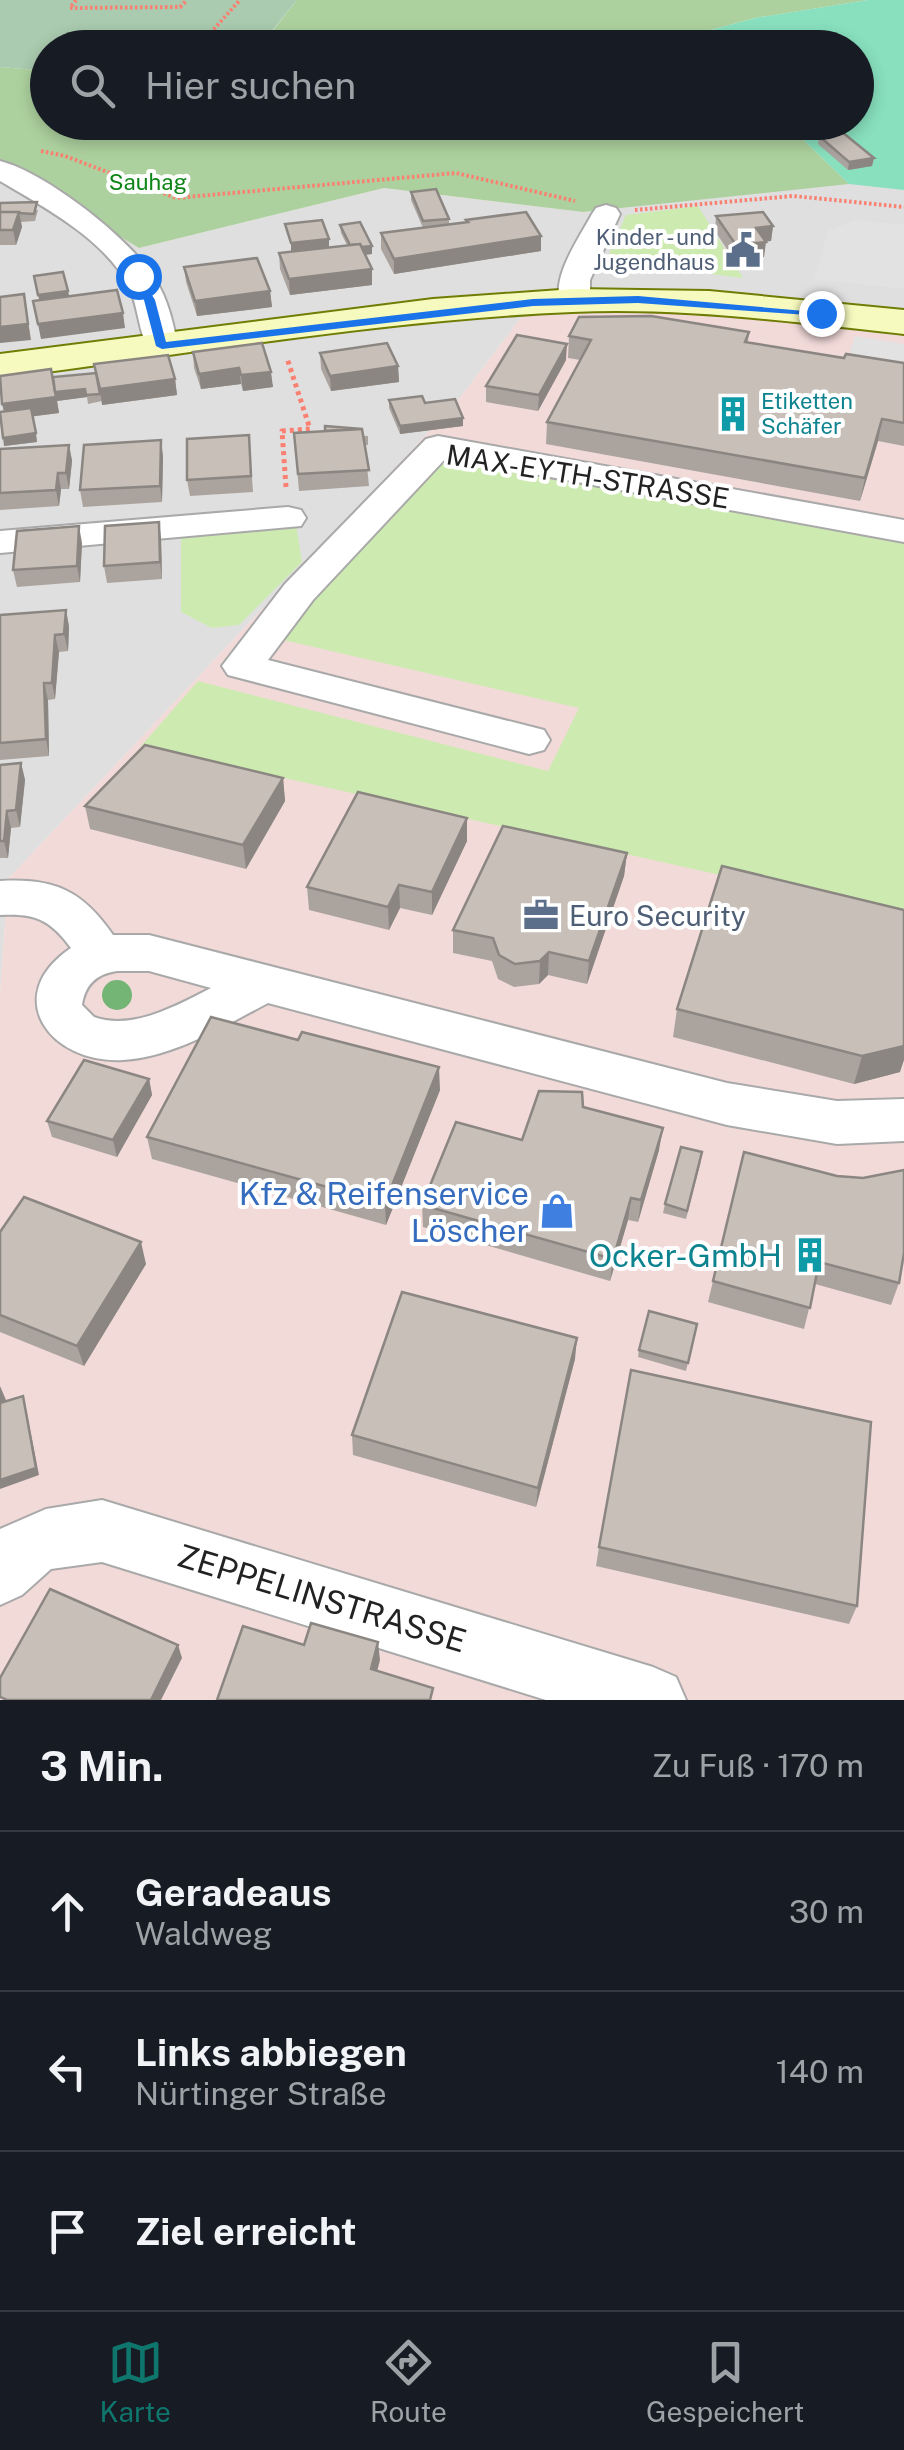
<!DOCTYPE html>
<html lang="de">
<head>
<meta charset="utf-8">
<style>
	:root { --surface:#171b24; --page:#20242c; --text:#f1f3f6; --muted:#9ea1a6; --line:#363941; --accent:#0f766e }
	body { margin:0; font-family:"Public Sans",sans-serif; background:var(--page); color:var(--text) }
	.stop { position:absolute; width:30px; height:30px; margin:-22px; border:8px solid #1a73e8; border-radius:50%; background:#fff }
	.stop.end { background:#1a73e8; border-color:#fff; box-shadow:0 2px 10px #0008 }
	.list { margin:0; padding:0; list-style:none }
	h2 { display:flex; justify-content:space-between; align-items:center; height:130px; margin:0; padding:0 40px; font-size:42px }
	h2 small { font-size:32px; font-weight:400; color:var(--muted) }
	.list li { display:grid; grid-template-columns:65px 1fr auto; gap:30px; align-items:center; box-sizing:border-box; height:160px; padding:0 40px; border-top:2px solid var(--line) }
	.list b { display:block; font-size:38px; white-space:nowrap }
	.list p { margin:0; font-size:32px; white-space:nowrap; color:var(--muted) }
	.list em { font-size:32px; font-style:normal; color:var(--muted) }
	.icon { flex:none; width:55px; height:55px; fill:none; stroke:currentColor; stroke-width:2; stroke-linecap:round; stroke-linejoin:round }
	.map { position:relative; flex:none; width:904px; height:1700px; overflow:hidden }
	.search { position:absolute; background:var(--surface); box-shadow:0 5px 15px #0003; left:30px; right:30px; top:30px; height:110px; display:flex; align-items:center; gap:25px; box-sizing:border-box; padding:0 35px; border-radius:55px; color:var(--muted); font-size:38px }
	.sheet { height:610px; background:var(--surface) }
	nav { display:flex; justify-content:space-around; align-items:center; box-sizing:border-box; height:140px; border-top:2px solid var(--line); background:var(--surface); font-size:28px; color:var(--muted) }
	nav a { display:grid; justify-items:center; gap:5px }
	nav .on { color:var(--accent) }
	.map>svg:first-child { display:block }
	.residential { fill:#e0dfdf }
	.commercial { fill:#f2dad9 }
	.grass { fill:#cdebb0 }
	.forest { fill:#add19e }
	.cemetery { fill:#aacbaf }
	.pitch { fill:#88e0be }
	.parking { fill:#e2e2e2 }
	.lines { fill:none; stroke-linecap:round; stroke-linejoin:round }
	.minor-casing { stroke:#a9a9a9; stroke-width:4 }
	.secondary-casing { stroke:#707d05; stroke-width:4 }
	.path-far1 { stroke:#fa8072; stroke-width:4; stroke-dasharray:2.5 2.5; stroke-linecap:butt }
	.path { stroke:#fa8072; stroke-width:5; stroke-dasharray:4 4; stroke-linecap:butt }
	.minor { fill:#fff; fill-rule:evenodd }
	.secondary { fill:#f7fabf; fill-rule:evenodd }
	.tree { fill:#74b475 }
	.wall { fill:#aba49e }
	.shaded-wall { fill:#8b8681 }
	.building { fill:#c7bfb8; stroke:#8b8681; stroke-width:2.5 }
	.route { fill:#1a73e8 }
	.labels { text-anchor:middle; dominant-baseline:central; stroke-width:8; stroke-linejoin:round; paint-order:stroke }
	.far-park-label { font-size:22px; fill:#0c8416; stroke:#fff }
	.far-service-label { font-size:22px; fill:#4e5e75; stroke:#fff; text-anchor:end }
	.far-culture-label { font-size:22px; fill:#0d838f; stroke:#fff; text-anchor:start }
	.street-label { font-size:28px; fill:#222; stroke:#fff }
	.service-label { font-size:28px; fill:#4e5e75; stroke:#fff; text-anchor:start }
	.near-shop-label { font-size:32px; fill:#366cbe; stroke:#fff; text-anchor:end }
	.near-culture-label { font-size:32px; fill:#0d838f; stroke:#fff; text-anchor:end }
	.near-street-label { font-size:32px; fill:#222; stroke:#fff }
</style>
</head>
<body>
<div class="map">
<svg width="904" height="1700" viewBox="0 0 904 1700">
	<rect width="100%" height="100%" fill="#f2efe9"/>
	<path class="residential" d="M868 0H904V322L533 302 456 403 8 879 0 994V164L139 248 384 188 583 212 848 183 786 123 856 122V48L709 47 755 18Z"/>
	<path class="commercial" d="M533 302 904 322V1700H0V994L8 879 456 403Z"/>
	<g class="grass">
		<path d="M698 206 743 278 606 261 626 215Z"/>
		<path d="M443 460 904 541V916L141 746 198 681 548 771 579 708 279 639Z"/>
		<path d="M296 524 302 562 239 625 212 628 181 612V531Z"/>
	</g>
	<g class="forest">
		<path d="M297 0H868L755 18 711 30 709 47 259 48Z"/>
		<path d="M0 67 47 71 48 122 786 123 849 184 583 212 384 188 139 248 0 164Z"/>
	</g>
	<path class="cemetery" d="M0 0H297L259 47 48 48 47 71 0 67Z"/>
	<path class="pitch" d="M868 0H904V190L849 184 786 123 856 122V48L707 46 711 30 755 18Z"/>
	<g class="parking">
		<path d="M855 220 904 225V289L814 279 828 231Z"/>
		<path d="M855 336 904 344V383L843 373Z"/>
	</g>
	<g class="lines">
		<defs>
			<g id="minor">
				<path d="M0 161C45 172 131 239 155 279 168 299 173 323 178 346L173 353H151C138 334 139 306 128 285 104 239 44 207 0 181Z"/>
				<path d="M606 205 616 208 620 214 590 280V300L585 307H563C547 282 580 237 592 214L596 208Z"/>
				<path d="M438 436 904 520V542L446 458 313 600 268 660 544 730 550 740 544 750 529 754 228 675 222 666 285 584 426 439Z"/>
				<path d="M288 507 301 510 306 518 301 526 0 553V531Z"/>
				<path d="M0 881C54 878 82 890 113 935H149L727 1083 837 1101 904 1099V1141L837 1144 727 1125 268 1003C224 1026 174 1057 123 1060 50 1064 0 996 71 948 50 919 34 913 0 915ZM117 971H149L211 988C178 1005 132 1031 94 1017L82 1005C85 985 96 974 117 971Z"/>
				<path d="M102 1500 653 1667 676 1677 686 1700H546L102 1562 51 1569 22 1595 0 1605V1529L46 1509Z"/>
			</g>
			<path id="secondary" d="M574 289 709 291 904 310V334C794 322 683 307 572 312 381 320 190 354 0 378V354L433 299Z"/>
		</defs>
		<use href="#minor" class="minor-casing"/>
		<use href="#secondary" class="secondary-casing"/>
		<g class="path-far1">
			<path d="M76 0 70 8 180 7 187 0"/>
			<path d="M197 48 240 0"/>
			<path d="M41 151 65 156 176 198 456 173 575 201"/>
			<path d="M635 210 793 196 904 207"/>
		</g>
		<path class="path" d="M286 487 282 431 310 429 287 358"/>
		<use href="#minor" class="minor"/>
		<use href="#secondary" class="secondary"/>
	</g>
	<circle class="tree" cx="117" cy="995" r="15"/>
	<g class="wall">
		<path d="M819 136 874 158 872 166 848 170 818 144Z"/>
		<path d="M411 192 449 219V225L466 223V220L541 251 394 274 381 249V233L423 228 411 200Z"/>
		<path d="M0 203 38 210 35 221 21 222 22 227 16 245H0Z"/>
		<path d="M716 216 773 226 771 241H765L764 257 734 260 715 231Z"/>
		<path d="M340 225 372 246V254L365 255 372 285 290 295 280 269 279 253 347 245 341 233Z"/>
		<path d="M184 267 270 291 272 307 197 316 186 282Z"/>
		<path d="M749 332 748 342 844 358 904 363V446L878 441 860 501 546 444 547 422 580 360 568 358 569 336Z"/>
		<path d="M262 343 273 387 243 391 241 384 201 389 194 368 193 352Z"/>
		<path d="M320 353 398 366 399 382 331 391 321 369Z"/>
		<path d="M566 360 538 411 486 402V386Z"/>
		<path d="M175 379 177 395 102 405V401L88 404 87 397 57 401 59 413 32 416 37 442 4 446V412L53 382Z"/>
		<path d="M389 400 425 403 463 426 400 434 389 408Z"/>
		<path d="M294 433 368 436V445H365L369 486 299 491Z"/>
		<path d="M249 435 253 492 190 496 187 480Z"/>
		<path d="M161 440 163 457 162 502 83 507 80 490Z"/>
		<path d="M69 445 72 461 69 489H61L59 506 0 510V449Z"/>
		<path d="M161 538 162 579 107 583 104 566Z"/>
		<path d="M82 543 80 582 17 587 13 570Z"/>
		<path d="M66 610 69 627 68 651 59 652 55 699 48 700 49 756 0 760V615Z"/>
		<path d="M21 763 25 780 20 827 11 828 8 858H0V765Z"/>
		<path d="M283 778 285 801 246 869 90 829 85 806Z"/>
		<path d="M467 818V841L432 915 400 908 389 930 309 910 307 887Z"/>
		<path d="M627 853 624 876 587 984 548 975 539 984 514 987 498 979 492 961 453 953V930Z"/>
		<path d="M722 866 900 1072 854 1084 673 1037 677 1009Z"/>
		<path d="M298 1040 440 1090 386 1225 152 1159 147 1137Z"/>
		<path d="M149 1079 152 1095 117 1157 52 1137 47 1121Z"/>
		<path d="M583 1107 659 1150 638 1222 628 1220 610 1281 423 1227 422 1205 522 1140Z"/>
		<path d="M744 1152 899 1283 891 1305 815 1284 804 1329 708 1302Z"/>
		<path d="M701 1161 686 1219 663 1213 665 1204Z"/>
		<path d="M0 1232 146 1264 84 1366 0 1332Z"/>
		<path d="M697 1324 686 1371 638 1357 639 1350Z"/>
		<path d="M575 1359 536 1507 353 1455 352 1435Z"/>
		<path d="M599 1547 857 1606 849 1624 596 1566Z"/>
	</g>
	<g class="shaded-wall">
		<path d="M874 158 872 166 848 170 849 162Z"/>
		<path d="M19 212 22 227 16 245 13 230Z"/>
		<path d="M773 226 771 241 754 243 756 228Z"/>
		<path d="M541 236V251L394 274V259Z"/>
		<path d="M329 239V247L291 251V243Z"/>
		<path d="M766 242 764 257 734 260 736 245Z"/>
		<path d="M372 246V254L352 256V248Z"/>
		<path d="M372 269V285L290 295 289 279Z"/>
		<path d="M68 291 70 299 40 303 38 295Z"/>
		<path d="M270 291 272 307 197 316 195 301Z"/>
		<path d="M24 294 31 340 0 343V327Z"/>
		<path d="M123 313 125 328 41 339 38 324Z"/>
		<path d="M567 344 566 360 538 411 539 395Z"/>
		<path d="M398 366 399 382 331 391 330 376Z"/>
		<path d="M239 368 241 384 201 389 199 374Z"/>
		<path d="M271 372 273 387 243 391 241 375Z"/>
		<path d="M175 379 177 395 102 405 100 389Z"/>
		<path d="M85 389 87 397 57 401 59 413 6 420 2 404 55 392Z"/>
		<path d="M463 418V426L400 434V426Z"/>
		<path d="M882 419 878 441 860 501 865 478Z"/>
		<path d="M36 433 37 442 4 446 3 438Z"/>
		<path d="M161 440 163 457 162 502 160 486Z"/>
		<path d="M69 445 72 461 69 489 66 473Z"/>
		<path d="M58 473 61 489 59 506 56 490Z"/>
		<path d="M159 522 161 538 162 579 160 562Z"/>
		<path d="M79 526 82 543 80 582 77 566Z"/>
		<path d="M66 610 69 627 68 651 64 634Z"/>
		<path d="M55 635 59 652 55 699 52 683Z"/>
		<path d="M44 683 48 700 49 756 46 739Z"/>
		<path d="M21 763 25 780 20 827 16 810Z"/>
		<path d="M283 778 285 801 246 869 243 845Z"/>
		<path d="M7 811 11 828 8 858 4 841Z"/>
		<path d="M467 818V841L432 915V892Z"/>
		<path d="M627 853 624 876 587 984 589 961Z"/>
		<path d="M399 885 400 908 389 930 388 907Z"/>
		<path d="M549 952 548 975 539 984 540 961Z"/>
		<path d="M904 1046V1060L900 1072 854 1084 862 1056Z"/>
		<path d="M439 1067 440 1090 386 1225 385 1203Z"/>
		<path d="M149 1079 152 1095 117 1157 113 1140Z"/>
		<path d="M663 1128 659 1150 638 1222 641 1200Z"/>
		<path d="M631 1198 628 1220 610 1281 613 1259Z"/>
		<path d="M141 1242 146 1264 84 1366 77 1346Z"/>
		<path d="M577 1338 575 1359 536 1507 538 1488Z"/>
		<path d="M0 1386 6 1400 0 1408Z"/>
		<path d="M23 1396 25 1404 39 1475 0 1489V1480Z"/>
		<path d="M378 1642 380 1660 373 1687 371 1669Z"/>
		<path d="M178 1645 182 1658 161 1700H151Z"/>
	</g>
	<g class="building">
		<path d="M842 132 874 158 849 162 819 136Z"/>
		<path d="M436 189 449 219 423 221 411 192Z"/>
		<path d="M37 202 34 214 0 212V203Z"/>
		<path d="M0 212H19L13 230H0Z"/>
		<path d="M526 212 541 236 394 259 381 233 468 222 466 220Z"/>
		<path d="M763 212 773 226 756 228 766 242 736 245 716 216Z"/>
		<path d="M322 220 329 239 291 243 285 224Z"/>
		<path d="M360 222 372 246 362 247 360 244 350 245 340 225Z"/>
		<path d="M360 244 372 269 289 279 279 253Z"/>
		<path d="M257 258 270 291 195 301 184 267Z"/>
		<path d="M63 272 68 291 38 295 34 276Z"/>
		<path d="M117 290 123 313 38 324 33 301Z"/>
		<path d="M24 294 28 324 0 327V297Z"/>
		<path d="M651 316 749 332 745 342 844 358 846 354 904 363V423L882 419 865 478 547 422 591 340 569 336 579 317Z"/>
		<path d="M517 335 567 344 539 395 486 386Z"/>
		<path d="M262 343 271 372 241 375 239 368 199 374 193 352Z"/>
		<path d="M387 343 398 366 330 376 320 353Z"/>
		<path d="M168 355 175 379 100 389 94 364Z"/>
		<path d="M51 369 56 397 2 404 0 376Z"/>
		<path d="M96 373 100 394 86 395 85 389 55 392 53 377Z"/>
		<path d="M422 396 425 403 455 399 463 418 400 426 389 400Z"/>
		<path d="M31 408 36 433 3 438 0 412Z"/>
		<path d="M325 426 362 429 325 431Z"/>
		<path d="M362 429 369 470 298 474 294 433Z"/>
		<path d="M249 435 251 476 187 480V439Z"/>
		<path d="M161 440 160 486 80 490 84 445Z"/>
		<path d="M69 445 66 473H58L56 490 0 493V449Z"/>
		<path d="M159 522 160 562 104 566 105 526Z"/>
		<path d="M79 526 77 566 13 570 17 531Z"/>
		<path d="M66 610 64 634 55 635 52 683H44L46 739 0 743V615Z"/>
		<path d="M145 745 283 778 243 845 85 806Z"/>
		<path d="M21 763 16 810 7 811 4 841H0V765Z"/>
		<path d="M358 792 467 818 432 892 399 885 388 907 307 887Z"/>
		<path d="M503 826 627 853 589 961 549 952 540 961 515 964 499 955 493 938 453 930Z"/>
		<path d="M722 866 904 910V1046L862 1056 677 1009Z"/>
		<path d="M211 1017 298 1040 302 1032 439 1067 385 1203 147 1137Z"/>
		<path d="M84 1060 149 1079 113 1140 47 1121Z"/>
		<path d="M539 1091 582 1092 583 1107 663 1128 641 1200 631 1198 613 1259 422 1205 456 1122 522 1140Z"/>
		<path d="M681 1147 702 1152 687 1211 665 1204Z"/>
		<path d="M744 1152 837 1176 863 1178 904 1170V1253L899 1283 819 1262 810 1308 713 1281Z"/>
		<path d="M24 1197 141 1242 77 1346 0 1315V1232Z"/>
		<path d="M402 1292 577 1338 538 1488 352 1435Z"/>
		<path d="M649 1311 697 1324 688 1363 639 1350Z"/>
		<path d="M631 1370 871 1422 857 1606 599 1547Z"/>
		<path d="M23 1396 36 1468 0 1480V1403Z"/>
		<path d="M50 1589 178 1645 151 1700H7L0 1697V1678Z"/>
		<path d="M311 1623 378 1642 371 1669 433 1688 430 1700H217L243 1626 304 1645Z"/>
	</g>
	<path class="route" d="M138 273 155 300 166 342 533 299 638 296 827 313 821 316 638 303 533 306 162 349 156 346 144 300 133 276Z"/>
	<defs>
		<symbol id="civic-bare" viewBox="-9 -9 18 18"><path d="M-.6-6.5H3V-4.5H.6V-3L4-1V1h2V6H-6V1h2V-1L-.6-3ZM-1.2 2.5V6h2.4V2.5Z" fill="#5c6f8a" stroke="#fff" stroke-width="2.5" paint-order="stroke"/></symbol>
		<symbol id="building-bare" viewBox="-9 -9 18 18"><path d="M-4-6H4V6H1V3H-1V6H-4ZM-2.5-4.3h1.7v1.8h-1.7ZM.8-4.3h1.7v1.8H.8ZM-2.5-1h1.7V.8h-1.7ZM.8-1h1.7V.8H.8Z" fill="#0f9aa8" stroke="#fff" stroke-width="2.5" paint-order="stroke"/></symbol>
		<symbol id="office-bare" viewBox="-9 -9 18 18"><path d="M-6-3h4V-5.5h4V-3h4V5H-6ZM-1-4.5V-3h2v-1.5ZM-6 0V1H6V0Z" fill="#5c6f8a" stroke="#fff" stroke-width="2.5" paint-order="stroke"/></symbol>
		<symbol id="shop-bare" viewBox="-9 -9 18 18"><path d="M-5-2.5h2.3a2.7 3.5 0 0 1 5.4 0H5L5.5 6h-11ZM-1.5-2.5h3a1.5 2.3 0 0 0-3 0Z" fill="#3f7fe0" stroke="#fff" stroke-width="2.5" paint-order="stroke"/></symbol>
	</defs>
	<g fill-rule="evenodd">
		<use href="#civic-bare" x="718" y="225" width="50" height="50"/>
		<use href="#building-bare" x="708" y="389" width="50" height="50"/>
		<use href="#office-bare" x="516" y="890" width="50" height="50"/>
		<use href="#shop-bare" x="532" y="1186" width="50" height="50"/>
		<use href="#building-bare" x="785" y="1230" width="50" height="50"/>
	</g>
	<g class="labels">
		<g class="far-park-label">
			<text x="148" y="182">Sauhag</text>
		</g>
		<g class="far-service-label">
			<text x="715" y="237">Kinder - und<tspan x="715" dy="25">Jugendhaus</tspan></text>
		</g>
		<g class="far-culture-label">
			<text x="761" y="401">Etiketten<tspan x="761" dy="25">Schäfer</tspan></text>
		</g>
		<g class="street-label">
			<text transform="translate(588 476) rotate(9)">MAX-EYTH-STRASSE</text>
		</g>
		<g class="service-label">
			<text x="569" y="915">Euro Security</text>
		</g>
		<g class="near-shop-label">
			<text x="529" y="1193">Kfz &amp; Reifenservice<tspan x="529" dy="37">Löscher</tspan></text>
		</g>
		<g class="near-culture-label">
			<text x="782" y="1255">Ocker-GmbH</text>
		</g>
		<g class="near-street-label">
			<text transform="translate(322 1598) rotate(17)">ZEPPELINSTRASSE</text>
		</g>
	</g>
</svg>
<div class="stop" style="left:138px;top:276px"></div>
<div class="stop end" style="left:821px;top:313px"></div>
<div class="search"><svg class="icon" aria-label="search" viewBox="0 0 24 24"><circle cx="10" cy="10" r="6"/><path d="M15 15l6 6"/></svg>Hier suchen</div>
</div>
<section class="sheet">
<h2>3 Min.<small>Zu Fuß · 170 m</small></h2>
<ul class="list">
<li><svg class="icon" aria-label="ahead" viewBox="0 0 24 24"><path d="M12 20V5M6 11l6-6 6 6"/></svg><div><b>Geradeaus</b><p>Waldweg</p></div><em>30 m</em></li>
<li><svg class="icon" aria-label="left" viewBox="0 0 24 24"><path d="M17 20v-9H6M10 6l-5 5 5 5"/></svg><div><b>Links abbiegen</b><p>Nürtinger Straße</p></div><em>140 m</em></li>
<li><svg class="icon" aria-label="arrive" viewBox="0 0 24 24"><path d="M6 21V4h12l-3 4 3 4H6"/></svg><div><b>Ziel erreicht</b></div></li>
</ul>
</section>
<nav>
<a class="on"><svg class="icon" aria-label="map" viewBox="0 0 24 24"><path d="M3 6l6-2 6 2 6-2v14l-6 2-6-2-6 2zM9 4v14M15 6v14"/></svg>Karte</a>
<a><svg class="icon" aria-label="directions" viewBox="0 0 24 24"><path d="M12 3l9 9-9 9-9-9zM9 14v-3h6M13 9l2 2-2 2"/></svg>Route</a>
<a><svg class="icon" aria-label="saved" viewBox="0 0 24 24"><path d="M7 4h10v16l-5-4-5 4z"/></svg>Gespeichert</a>
</nav>
</body>
</html>
